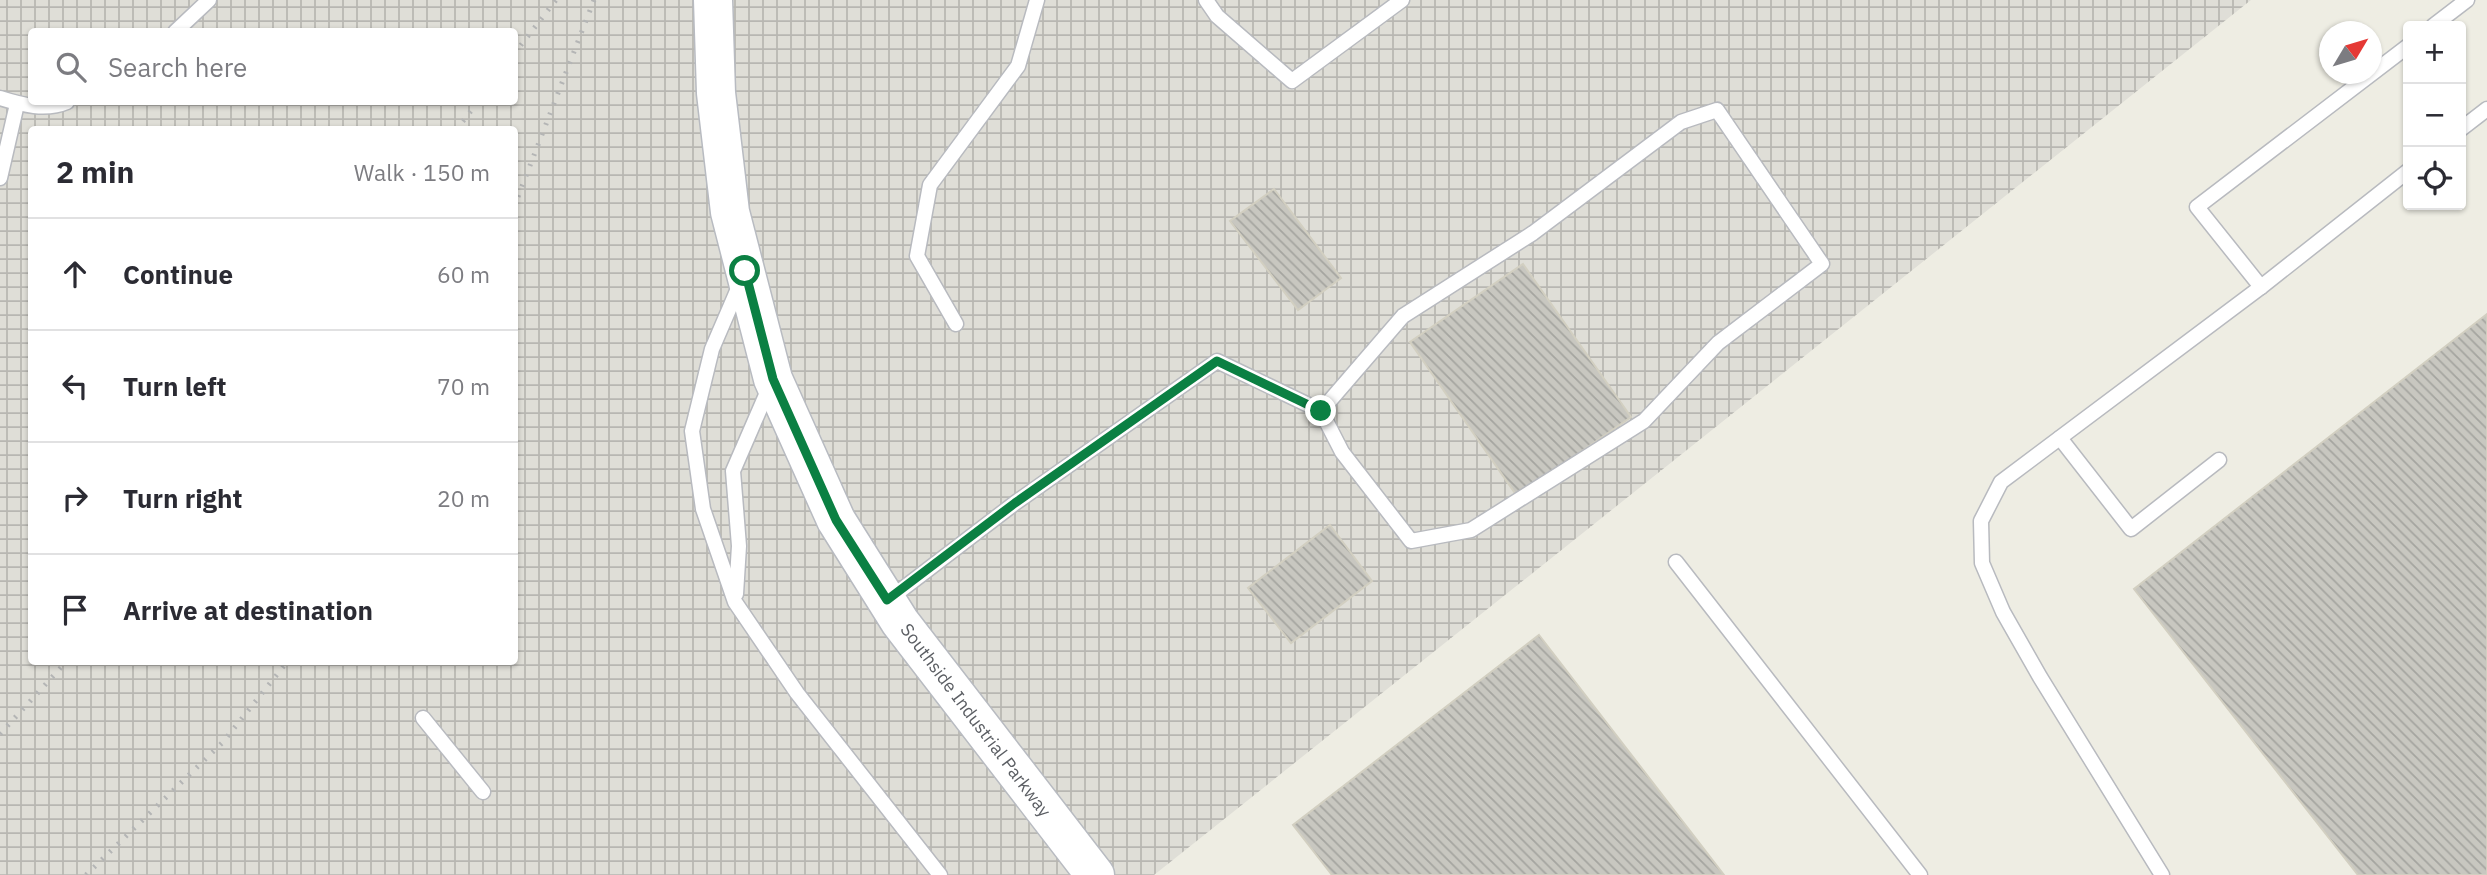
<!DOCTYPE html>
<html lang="en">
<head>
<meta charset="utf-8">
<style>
	:root { --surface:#fff; --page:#f7f7f7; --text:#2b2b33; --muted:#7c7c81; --line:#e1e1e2 }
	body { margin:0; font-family:"IBM Plex Sans",sans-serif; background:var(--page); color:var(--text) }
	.controls { position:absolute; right:21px; top:21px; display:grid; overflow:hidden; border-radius:7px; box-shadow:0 2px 5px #0004 }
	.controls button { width:63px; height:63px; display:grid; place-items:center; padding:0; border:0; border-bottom:2px solid var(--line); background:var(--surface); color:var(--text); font:35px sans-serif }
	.compass { position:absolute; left:2319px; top:21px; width:63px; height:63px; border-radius:50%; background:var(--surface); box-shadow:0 2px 5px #0004; rotate:52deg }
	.stop { position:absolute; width:21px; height:21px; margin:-16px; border:5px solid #0b8043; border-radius:50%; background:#fff }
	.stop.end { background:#0b8043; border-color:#fff; box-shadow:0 2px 7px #0008 }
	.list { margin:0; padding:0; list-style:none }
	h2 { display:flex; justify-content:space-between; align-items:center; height:91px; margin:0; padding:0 28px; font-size:30px }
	h2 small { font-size:23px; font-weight:400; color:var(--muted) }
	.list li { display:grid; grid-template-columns:46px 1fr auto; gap:21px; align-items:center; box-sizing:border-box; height:112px; padding:0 28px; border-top:2px solid var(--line) }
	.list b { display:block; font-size:26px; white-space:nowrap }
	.list em { font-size:23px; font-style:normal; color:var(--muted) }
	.icon { flex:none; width:38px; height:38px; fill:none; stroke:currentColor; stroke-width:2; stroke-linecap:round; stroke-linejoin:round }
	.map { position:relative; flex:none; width:2487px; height:875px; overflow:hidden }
	.search { position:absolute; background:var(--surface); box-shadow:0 2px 5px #0004; left:28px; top:28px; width:490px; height:77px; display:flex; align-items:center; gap:18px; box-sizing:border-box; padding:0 24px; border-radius:7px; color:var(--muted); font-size:26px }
	.panel { position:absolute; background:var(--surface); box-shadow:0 2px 5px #0004; left:28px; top:126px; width:490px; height:539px; border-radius:7px }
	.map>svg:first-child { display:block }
	.industrial { fill:url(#industrial-grid); fill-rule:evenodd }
	.building { fill:url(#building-back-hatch); stroke:#d2cfc1; stroke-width:2 }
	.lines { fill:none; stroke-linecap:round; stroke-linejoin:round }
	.lane-casing { stroke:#b8babf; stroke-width:17 }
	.secondary-casing { stroke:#b8bbc1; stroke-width:41 }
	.lane { stroke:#fff; stroke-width:14 }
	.secondary { stroke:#fff; stroke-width:38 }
	.rail { stroke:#b4b5b5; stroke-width:5; stroke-dasharray:2 9; stroke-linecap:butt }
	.route { stroke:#0b8043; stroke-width:9 }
	.labels { text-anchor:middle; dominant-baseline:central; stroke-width:5; stroke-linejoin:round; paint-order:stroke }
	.street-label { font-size:18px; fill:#5b5e63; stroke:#fff }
</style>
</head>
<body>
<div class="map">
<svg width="2487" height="875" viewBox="0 0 2487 875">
	<defs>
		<pattern id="industrial-grid" width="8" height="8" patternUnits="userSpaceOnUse" patternTransform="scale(1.75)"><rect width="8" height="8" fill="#dfded7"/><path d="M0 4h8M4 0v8" fill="none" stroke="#b8b7b2"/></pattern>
		<pattern id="building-back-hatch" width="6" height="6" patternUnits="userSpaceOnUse" patternTransform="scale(1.75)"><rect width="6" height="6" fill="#c8c7c0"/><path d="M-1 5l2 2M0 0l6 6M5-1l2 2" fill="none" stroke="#a5a5a0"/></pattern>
	</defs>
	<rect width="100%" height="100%" fill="#eeede3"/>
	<path class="industrial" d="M0 0H2251L1154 875H0ZM32 32H514V102H32ZM32 130H514V662H32Z"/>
	<g class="building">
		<path d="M1274 189 1341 278 1298 310 1230 221Z"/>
		<path d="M1523 264 1631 417 1517 496 1410 342Z"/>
		<path d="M2487 314V875H2358L2134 589Z"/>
		<path d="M1330 525 1372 581 1291 643 1248 588Z"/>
		<path d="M1539 635 1724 875H1332L1293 825Z"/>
	</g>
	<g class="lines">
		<defs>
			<g id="lane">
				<path d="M1206 0 1217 16 1292 81 1402 0"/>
				<path d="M2433 26 2467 0"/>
				<path d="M175 32 209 0"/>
				<path d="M0 98C22 105 46 111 67 102"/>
				<path d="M2461 129 2487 109"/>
				<path d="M0 178 17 104"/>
				<path d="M740 284 712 349 692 431 703 509 735 602 797 693 940 875"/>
				<path d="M2261 287 2197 207 2408 46"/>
				<path d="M956 324 917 256 930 185 1018 66 1037 0"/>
				<path d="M2060 438 2131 529 2219 460"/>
				<path d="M1676 562 1920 875"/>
				<path d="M736 594 739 546 733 471 769 388"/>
				<path d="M888 600 1015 503 1217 361 1321 411 1403 316 1533 233 1681 122 1717 110 1822 264 1718 343 1644 421 1471 530 1411 541 1342 452 1321 411"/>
				<path d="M423 718 483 792"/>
				<path d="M2162 875 2040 677 2003 612 1982 563 1981 521 2001 482 2261 287 2408 171"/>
			</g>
			<path id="secondary" d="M713 0 716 93 730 212 773 379 836 520 900 622 1095 875"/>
		</defs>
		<use href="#lane" class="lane-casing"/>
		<use href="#secondary" class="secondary-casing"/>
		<use href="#lane" class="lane"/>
		<use href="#secondary" class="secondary"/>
		<g class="rail">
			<path d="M514 54 556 0"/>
			<path d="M456 130 478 102"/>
			<path d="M514 207 594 0"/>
			<path d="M0 734 66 662"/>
			<path d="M86 875 223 742 287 662"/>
		</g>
	</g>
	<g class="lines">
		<path class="route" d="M745 271 773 379 836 520 887 600 1015 503 1217 361 1321 411"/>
	</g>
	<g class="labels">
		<g class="street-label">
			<text transform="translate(976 720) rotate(53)">Southside Industrial Parkway</text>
		</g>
	</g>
</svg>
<div class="controls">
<button>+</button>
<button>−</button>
<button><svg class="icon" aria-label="locate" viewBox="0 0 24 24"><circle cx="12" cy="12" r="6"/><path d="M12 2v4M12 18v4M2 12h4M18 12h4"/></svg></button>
</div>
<svg class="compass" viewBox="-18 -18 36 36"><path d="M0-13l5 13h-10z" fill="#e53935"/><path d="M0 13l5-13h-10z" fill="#7c7c81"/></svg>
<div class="stop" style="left:745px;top:271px"></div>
<div class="stop end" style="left:1321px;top:411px"></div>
<div class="search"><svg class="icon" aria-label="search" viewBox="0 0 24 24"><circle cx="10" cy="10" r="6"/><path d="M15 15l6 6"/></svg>Search here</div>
<section class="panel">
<h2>2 min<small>Walk · 150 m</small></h2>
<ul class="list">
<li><svg class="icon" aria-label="ahead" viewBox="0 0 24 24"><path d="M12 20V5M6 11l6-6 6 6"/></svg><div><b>Continue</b></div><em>60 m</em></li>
<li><svg class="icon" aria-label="left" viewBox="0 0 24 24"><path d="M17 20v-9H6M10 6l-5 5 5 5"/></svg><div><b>Turn left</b></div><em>70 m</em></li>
<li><svg class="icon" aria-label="right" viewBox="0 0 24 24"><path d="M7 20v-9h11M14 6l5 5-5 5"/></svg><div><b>Turn right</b></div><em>20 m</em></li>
<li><svg class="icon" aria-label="arrive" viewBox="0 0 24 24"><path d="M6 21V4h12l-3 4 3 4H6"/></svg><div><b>Arrive at destination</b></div></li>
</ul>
</section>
</div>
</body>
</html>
